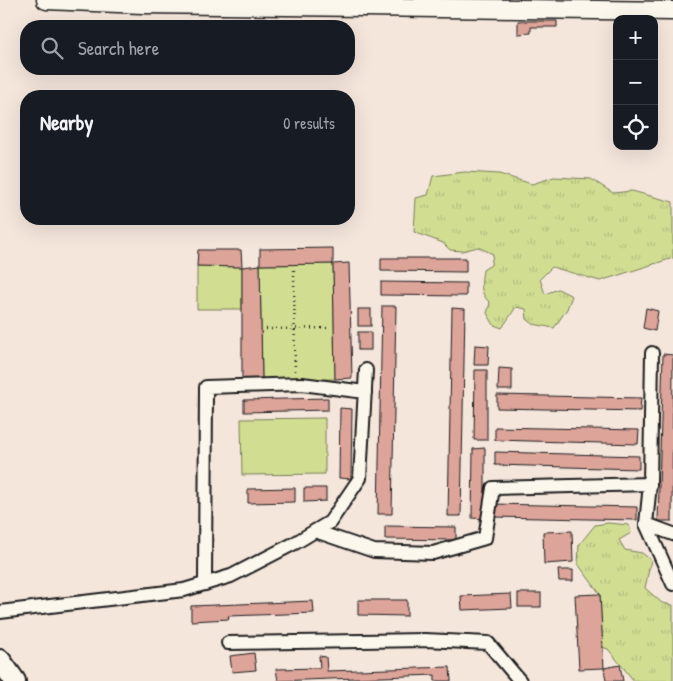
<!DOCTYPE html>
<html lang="en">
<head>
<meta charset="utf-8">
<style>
	:root { --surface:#171b24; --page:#20242c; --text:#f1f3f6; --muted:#9ea1a6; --line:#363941 }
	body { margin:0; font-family:"Patrick Hand",sans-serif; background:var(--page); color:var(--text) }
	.controls { position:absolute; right:15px; top:15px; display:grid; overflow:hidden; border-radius:10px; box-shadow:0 5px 20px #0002 }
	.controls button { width:45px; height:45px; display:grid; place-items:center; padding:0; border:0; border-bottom:1px solid var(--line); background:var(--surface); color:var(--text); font:25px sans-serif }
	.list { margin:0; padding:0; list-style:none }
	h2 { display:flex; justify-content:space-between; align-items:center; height:65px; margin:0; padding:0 20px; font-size:21px }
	h2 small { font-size:16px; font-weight:400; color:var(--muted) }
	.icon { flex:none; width:28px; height:28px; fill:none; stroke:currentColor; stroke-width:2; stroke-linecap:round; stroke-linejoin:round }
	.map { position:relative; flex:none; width:673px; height:681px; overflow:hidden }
	.search { position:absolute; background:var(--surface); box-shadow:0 5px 20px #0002; left:20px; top:20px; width:335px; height:55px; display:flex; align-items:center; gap:12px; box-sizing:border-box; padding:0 18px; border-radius:20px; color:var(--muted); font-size:19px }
	.panel { position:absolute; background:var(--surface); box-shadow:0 5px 20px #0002; left:20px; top:90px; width:335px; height:135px; border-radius:20px }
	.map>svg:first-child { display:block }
	.grass { fill:url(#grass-tufts); stroke:#767d57 }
	.garden { fill:#d1de92; stroke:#767d57 }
	.building { fill:#dda49a; stroke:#1c1c1c }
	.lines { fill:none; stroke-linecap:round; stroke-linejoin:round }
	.street-casing { stroke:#1c1c1c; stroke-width:16 }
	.secondary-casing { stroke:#1c1c1c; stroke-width:21 }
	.primary-casing { stroke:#1c1c1c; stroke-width:24 }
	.path { stroke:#1c1c1c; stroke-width:2.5; stroke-dasharray:1 4; stroke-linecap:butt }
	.street { stroke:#fbf7ec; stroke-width:12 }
	.secondary { stroke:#fbf7ec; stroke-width:18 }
	.primary { stroke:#fbf7ec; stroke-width:20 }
</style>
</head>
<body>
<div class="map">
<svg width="673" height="681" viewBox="0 0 673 681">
	<defs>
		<pattern id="grass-tufts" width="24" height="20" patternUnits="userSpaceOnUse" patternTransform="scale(1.25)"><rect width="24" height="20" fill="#d1de92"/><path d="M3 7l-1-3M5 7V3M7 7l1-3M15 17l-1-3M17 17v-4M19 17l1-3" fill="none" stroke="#b3be7d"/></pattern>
	</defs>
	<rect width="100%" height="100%" fill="#f5e6dc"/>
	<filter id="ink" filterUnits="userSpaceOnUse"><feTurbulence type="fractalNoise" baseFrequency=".02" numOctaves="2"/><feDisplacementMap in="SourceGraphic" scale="10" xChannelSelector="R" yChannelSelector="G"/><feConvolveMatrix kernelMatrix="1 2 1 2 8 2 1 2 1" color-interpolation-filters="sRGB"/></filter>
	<g filter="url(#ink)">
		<g class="grass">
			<path d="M465 172 499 174 532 184 554 177 591 179 613 193 632 191 673 202V258L600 281 552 267 540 279 545 294 558 289 572 296 567 309 554 328 533 324 527 319 526 309 516 307 502 328 494 325 487 313 490 303C479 292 481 284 483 270L491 265 493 254 478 247 462 251 450 250 443 243 414 232 416 198 428 195 433 176Z"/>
			<path d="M608 523 629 525 631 533 619 540 625 550 642 553 651 560 645 588 662 603 673 605V681H634L608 649 602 647 600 594 578 564 579 545 595 525Z"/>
		</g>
		<g class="garden">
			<path d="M333 264 335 379 262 380 260 265Z"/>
			<path d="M197 266 242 267V309H197Z"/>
			<path d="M325 418V474L242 475 241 419Z"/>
		</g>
		<g class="building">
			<path d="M518 21H557V27H531V33L518 34Z"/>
			<path d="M333 248V264L260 265V249Z"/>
			<path d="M198 250H241L242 267 197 266Z"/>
			<path d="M381 258H466V272L381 271Z"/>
			<path d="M349 263 352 378 335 379 333 264Z"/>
			<path d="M260 265 262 380 242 382V267Z"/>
			<path d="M381 282 466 283V296L381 295Z"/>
			<path d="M382 306H396L392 514H378Z"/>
			<path d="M452 308 465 309 461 516H448Z"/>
			<path d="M646 308 658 311 655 331 643 328Z"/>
			<rect x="358" y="309" width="13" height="17"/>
			<rect x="358" y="332" width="13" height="18"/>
			<path d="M475 345 489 346 488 365H474Z"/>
			<path d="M663 354 673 355 672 521H658Z"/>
			<path d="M499 368 512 369V390H498Z"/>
			<path d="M475 370H487V440H474Z"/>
			<path d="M497 395 641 398 640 411 497 408Z"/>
			<path d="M328 398V410L244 412V400Z"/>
			<path d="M340 408 352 409 351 479 339 478Z"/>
			<path d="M495 427 639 430 638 444 495 440Z"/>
			<path d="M485 448V519L472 518 473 449Z"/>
			<path d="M495 452 639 456V469L495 465Z"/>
			<path d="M295 488V502L248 503V489Z"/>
			<path d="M304 488H326V501L304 502Z"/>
			<path d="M493 504 637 507V520L493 517Z"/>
			<path d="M385 526 456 527V540L385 539Z"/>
			<path d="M572 531 573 562 544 564 543 532Z"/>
			<path d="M558 570H573V581H559Z"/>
			<rect x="518" y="593" width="23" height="14"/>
			<path d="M511 594 512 608 462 610 461 596Z"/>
			<path d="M600 594 604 668 579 669 575 595Z"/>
			<path d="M358 600H407V616L358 615Z"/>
			<path d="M313 601 314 613 228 616 229 619 191 621V606Z"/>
			<path d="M254 653 256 670 232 672 230 656Z"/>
			<path d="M319 656 326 657 327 671 450 667 451 681H435V675L278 681 276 669 320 668Z"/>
			<path d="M620 665 623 681H606L604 668Z"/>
		</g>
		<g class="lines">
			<defs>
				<g id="street">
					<path d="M650 484 646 524 673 584"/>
					<path d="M646 524 673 534"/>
					<path d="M315 531 374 551 433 553 485 538 493 488 650 484 652 353"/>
					<path d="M205 584 206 387 302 384 365 392"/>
					<path d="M0 612 184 590 231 576 295 543 330 522 360 478 366 370"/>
					<path d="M228 643 425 640 488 643 520 681"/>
				</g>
				<path id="secondary" d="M46 0 142 4 673 11"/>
				<path id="primary" d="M0 660 15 681"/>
			</defs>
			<use href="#street" class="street-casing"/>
			<use href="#secondary" class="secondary-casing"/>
			<use href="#primary" class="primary-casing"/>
			<g class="path">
				<path d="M294 270 295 373"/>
				<path d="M266 329 331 328"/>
			</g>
			<use href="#street" class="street"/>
			<use href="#secondary" class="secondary"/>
			<use href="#primary" class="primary"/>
		</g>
	</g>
</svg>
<div class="controls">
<button>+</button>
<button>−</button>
<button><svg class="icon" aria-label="locate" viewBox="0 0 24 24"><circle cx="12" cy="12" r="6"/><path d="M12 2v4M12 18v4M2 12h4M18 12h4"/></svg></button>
</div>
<div class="search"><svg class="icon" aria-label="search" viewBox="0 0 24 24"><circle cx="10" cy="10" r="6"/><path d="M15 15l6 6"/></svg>Search here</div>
<section class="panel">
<h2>Nearby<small>0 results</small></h2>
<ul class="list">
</ul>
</section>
</div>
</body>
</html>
